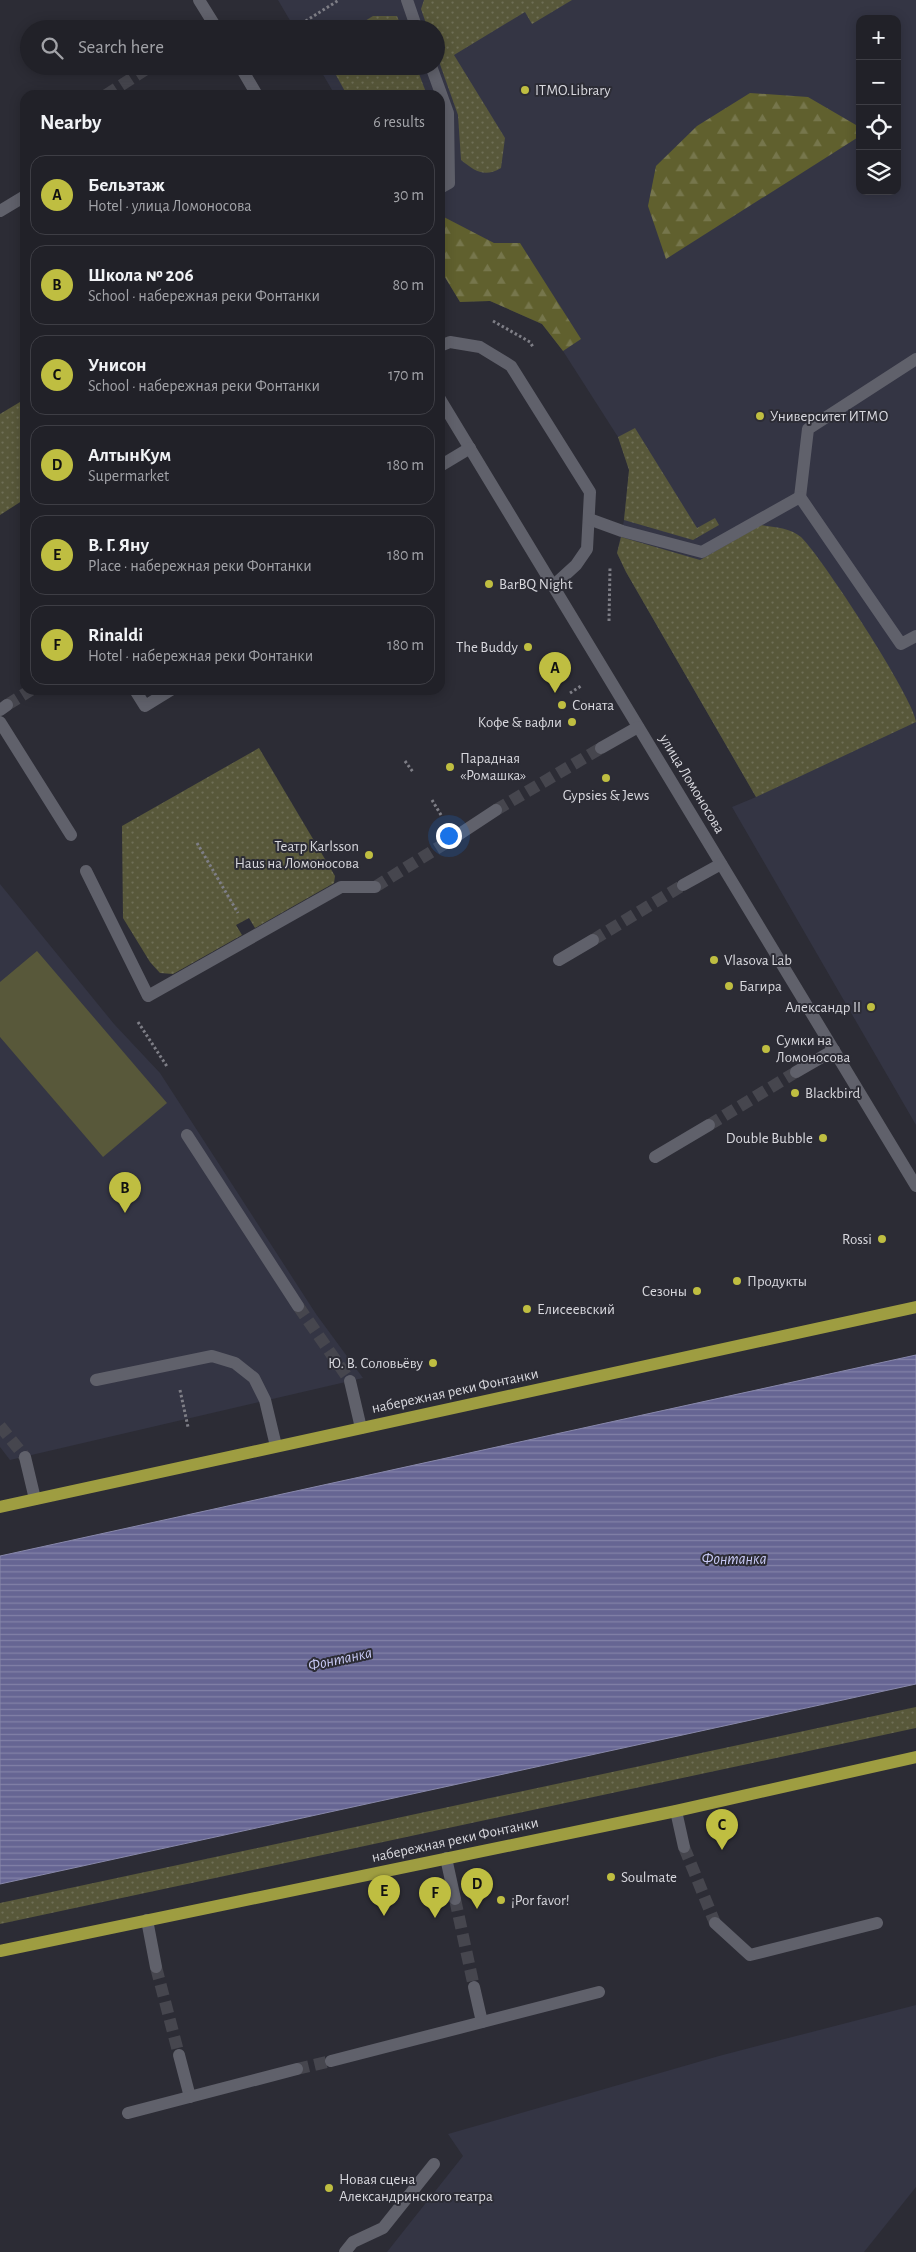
<!DOCTYPE html>
<html lang="en">
<head>
<meta charset="utf-8">
<style>
	:root { --surface:#212128; --page:#2d2e34; --text:#f1f3f6; --muted:#a2a3a8; --line:#3e3e45; --accent:#bfbe41 }
	body { margin:0; font-family:"Alegreya Sans",sans-serif; background:var(--page); color:var(--text) }
	.controls { position:absolute; right:15px; top:15px; display:grid; overflow:hidden; border-radius:10px; box-shadow:0 2px 12px #0003 }
	.controls button { width:45px; height:45px; display:grid; place-items:center; padding:0; border:0; border-bottom:1px solid var(--line); background:var(--surface); color:var(--text); font:25px sans-serif }
	.you { position:absolute; left:448px; top:835px; width:18px; height:18px; margin:-12px; border:4px solid #fff; border-radius:50%; background:#1a73e8; box-shadow:0 0 0 8px #1a73e833 }
	.badge { display:grid; place-items:center; width:32px; height:32px; border-radius:50%; background:var(--accent); color:#111; font-size:16px; font-weight:700 }
	.pin { position:absolute; translate:-50% -41px; filter:drop-shadow(0 1px 2px #0008) }
	.pin::after { content:''; position:absolute; top:26px; width:18px; height:15px; background:inherit; clip-path:polygon(0 0,100% 0,50% 100%) }
	.list { margin:0; padding:0; list-style:none }
	h2 { display:flex; justify-content:space-between; align-items:center; height:65px; margin:0; padding:0 20px; font-size:21px }
	h2 small { font-size:16px; font-weight:400; color:var(--muted) }
	.list li { display:grid; grid-template-columns:32px 1fr auto; gap:15px; align-items:center; box-sizing:border-box; height:80px; margin:0 10px 10px; padding:0 10px; border:1px solid var(--line); border-radius:15px }
	.list b { display:block; font-size:19px; white-space:nowrap }
	.list p { margin:0; font-size:16px; white-space:nowrap; color:var(--muted) }
	.list em { font-size:16px; font-style:normal; color:var(--muted) }
	.icon { flex:none; width:28px; height:28px; fill:none; stroke:currentColor; stroke-width:2; stroke-linecap:round; stroke-linejoin:round }
	.map { position:relative; flex:none; width:916px; height:2252px; overflow:hidden }
	.search { position:absolute; background:var(--surface); box-shadow:0 2px 12px #0003; left:20px; top:20px; width:425px; height:55px; display:flex; align-items:center; gap:12px; box-sizing:border-box; padding:0 18px; border-radius:28px; color:var(--muted); font-size:19px }
	.panel { position:absolute; background:var(--surface); box-shadow:0 2px 12px #0003; left:20px; top:90px; width:425px; height:605px; border-radius:15px }
	.map>svg:first-child { display:block }
	.built { fill:#343544; fill-rule:evenodd }
	.green { fill:url(#green-dots) }
	.forest { fill:url(#forest-firs) }
	.pitch { fill:#58583a }
	.water { fill:url(#water-rules); stroke:#88a }
	.lines { fill:none; stroke-linecap:round; stroke-linejoin:round }
	.minor-tunnel { stroke:#46464e; stroke-width:12; stroke-dasharray:12 6; stroke-linecap:butt }
	.path { stroke:#7e7e86; stroke-width:3; stroke-dasharray:2.5 2.5; stroke-linecap:butt }
	.minor { stroke:#60616b; stroke-width:12 }
	.major { stroke:#9e9d41; stroke-width:12 }
	.poi-dot { fill:#bfbe41; stroke:#2c2c35; stroke-width:2 }
	.labels { text-anchor:middle; dominant-baseline:central; stroke-width:4; stroke-linejoin:round; paint-order:stroke }
	.poi-label { font-size:15px; fill:#d8d8de; stroke:#2c2c35; text-anchor:start }
	.street-label { font-size:15px; fill:#d8d8de; stroke:#2c2c35 }
	.water-label { font-size:16px; font-style:italic; fill:#cacbf7; stroke:#2c2c35 }
</style>
</head>
<body>
<div class="map">
<svg width="916" height="2252" viewBox="0 0 916 2252">
	<defs>
		<pattern id="green-dots" width="8" height="8" patternUnits="userSpaceOnUse" patternTransform="scale(1.25)"><rect width="8" height="8" fill="#58583a"/><path d="M2 2h.1M6 6h.1" fill="none" stroke="#6f6f56" stroke-width="1.8" stroke-linecap="round"/></pattern>
		<pattern id="forest-firs" width="22" height="20" patternUnits="userSpaceOnUse" patternTransform="scale(1.25)"><rect width="22" height="20" fill="#60602e"/><path d="M5 1l3.5 6h-7zM16 11l3.5 6h-7z" fill="#76764c"/></pattern>
		<pattern id="water-rules" width="6" height="5" patternUnits="userSpaceOnUse" patternTransform="scale(1.25)"><rect width="6" height="5" fill="#666593"/><path d="M0 2.5h6" fill="none" stroke="#8281a7"/></pattern>
	</defs>
	<rect width="100%" height="100%" fill="#2c2c35"/>
	<g class="built">
		<path d="M278 0H916V1125L732 807 756 797 626 572 617 553 624 520 629 470 618 437 563 351 542 324 490 301 460 302 440 269V95H335L318 66H436V29H295ZM860 19H897V191H860Z"/>
		<path d="M0 884 114 1024 160 1073 316 1314 363 1378 10 1460 0 1447Z"/>
		<path d="M916 2005V2187L864 2252H387L463 2156 448 2134 719 2056Z"/>
	</g>
	<g class="green">
		<path d="M424 0H572L532 24 525 12 454 55 505 138 501 168C484 178 475 171 461 160L458 115 436 53V29H428L421 9Z"/>
		<path d="M373 16H397L402 29H352Z"/>
		<path d="M331 66H416L427 95H347Z"/>
		<path d="M25 399V499L0 515V414Z"/>
		<path d="M635 428 697 528 715 518 719 525 693 540 624 520 629 470 618 437Z"/>
		<path d="M761 525C774 527 791 528 801 537 821 556 915 700 916 722L756 797 626 572 617 553 621 537 700 560Z"/>
		<path d="M259 748 335 876 334 883 255 928 249 918 236 925 242 935 173 974 160 973 150 962 123 918 122 826Z"/>
		<path d="M916 1707V1728L0 1924V1903Z"/>
	</g>
	<g class="forest">
		<path d="M750 93 808 97 856 125 860 136 666 259 648 206 656 166 697 126Z"/>
		<path d="M440 215 494 243H520L581 339 563 351 542 324 490 301 460 302 440 269Z"/>
	</g>
	<path class="pitch" d="M37 951 167 1103 103 1157 0 1037V982Z"/>
	<path class="water" d="M916 1355V1684L0 1884V1556Z"/>
	<g class="lines">
		<g class="minor-tunnel">
			<path d="M106 95 148 68"/>
			<path d="M7 705 31 690"/>
			<path d="M496 810 601 748"/>
			<path d="M375 887 452 839"/>
			<path d="M593 940 683 885"/>
			<path d="M709 1125 796 1072"/>
			<path d="M298 1306 350 1381"/>
			<path d="M0 1426 25 1457"/>
			<path d="M684 1847 715 1923"/>
			<path d="M455 1899 474 1987"/>
			<path d="M156 1967 179 2055"/>
			<path d="M297 2069 331 2061"/>
		</g>
		<g class="path">
			<path d="M293 29 339 0"/>
			<path d="M493 321 530 342 533 347"/>
			<path d="M609 621 610 567"/>
			<path d="M570 693 581 686"/>
			<path d="M405 761 413 772"/>
			<path d="M432 800 441 815"/>
			<path d="M197 843 238 913"/>
			<path d="M138 1022 168 1068"/>
			<path d="M180 1390 188 1427"/>
		</g>
		<g class="minor">
			<path d="M199 0 217 29"/>
			<path d="M407 0 417 29"/>
			<path d="M240 66 257 95"/>
			<path d="M431 66 448 113 449 183 440 188"/>
			<path d="M148 68 151 66"/>
			<path d="M0 211 25 196"/>
			<path d="M440 346 450 342 480 347 511 366 590 492 587 549 576 565 553 586"/>
			<path d="M440 399 916 1186"/>
			<path d="M440 466 470 448"/>
			<path d="M800 497 808 429 916 359"/>
			<path d="M589 519 622 531 702 552 800 497 901 644 916 636"/>
			<path d="M135 690 145 706 171 690"/>
			<path d="M0 710 7 705"/>
			<path d="M0 722 71 835"/>
			<path d="M601 748 638 727"/>
			<path d="M452 839 496 810"/>
			<path d="M86 871 148 996 341 887H375"/>
			<path d="M683 885 721 864"/>
			<path d="M559 960 593 940"/>
			<path d="M796 1072 834 1050"/>
			<path d="M187 1135 298 1306"/>
			<path d="M655 1157 709 1125"/>
			<path d="M96 1380 212 1356 235 1363 254 1378 265 1400 276 1446"/>
			<path d="M350 1381 361 1428"/>
			<path d="M25 1457 35 1499"/>
			<path d="M676 1811 684 1847"/>
			<path d="M446 1858 455 1899"/>
			<path d="M147 1920 156 1967"/>
			<path d="M715 1923 750 1955 877 1923"/>
			<path d="M474 1987 482 2022"/>
			<path d="M179 2055 190 2097"/>
			<path d="M331 2061 599 1992"/>
			<path d="M128 2113 297 2069"/>
			<path d="M345 2252 353 2242 383 2228 434 2164"/>
		</g>
		<g class="major">
			<path d="M0 1507 916 1307"/>
			<path d="M0 1951 676 1811 916 1757"/>
		</g>
	</g>
	<g class="poi-dot">
		<circle cx="525" cy="90" r="5"/>
		<circle cx="760" cy="416" r="5"/>
		<circle cx="489" cy="584" r="5"/>
		<circle cx="528" cy="647" r="5"/>
		<circle cx="562" cy="705" r="5"/>
		<circle cx="572" cy="722" r="5"/>
		<circle cx="450" cy="767" r="5"/>
		<circle cx="606" cy="778" r="5"/>
		<circle cx="369" cy="855" r="5"/>
		<circle cx="714" cy="960" r="5"/>
		<circle cx="729" cy="986" r="5"/>
		<circle cx="871" cy="1007" r="5"/>
		<circle cx="766" cy="1049" r="5"/>
		<circle cx="795" cy="1093" r="5"/>
		<circle cx="823" cy="1138" r="5"/>
		<circle cx="882" cy="1239" r="5"/>
		<circle cx="737" cy="1281" r="5"/>
		<circle cx="697" cy="1291" r="5"/>
		<circle cx="527" cy="1309" r="5"/>
		<circle cx="433" cy="1363" r="5"/>
		<circle cx="611" cy="1877" r="5"/>
		<circle cx="501" cy="1900" r="5"/>
		<circle cx="329" cy="2188" r="5"/>
	</g>
	<g class="labels">
		<g class="poi-label">
			<text x="535" y="90">ITMO.Library</text>
			<text x="770" y="416">Университет ИТМО</text>
			<text x="499" y="584">BarBQ Night</text>
			<text x="518" y="647" text-anchor="end">The Buddy</text>
			<text x="572" y="705">Соната</text>
			<text x="562" y="722" text-anchor="end">Кофе &amp; вафли</text>
			<text x="460" y="758">Парадная<tspan x="460" dy="17">«Ромашка»</tspan></text>
			<text x="606" y="795" text-anchor="middle">Gypsies &amp; Jews</text>
			<text x="359" y="846" text-anchor="end">Театр Karlsson<tspan x="359" dy="17">Haus на Ломоносова</tspan></text>
			<text x="724" y="960">Vlasova Lab</text>
			<text x="739" y="986">Багира</text>
			<text x="861" y="1007" text-anchor="end">Александр II</text>
			<text x="776" y="1040">Сумки на<tspan x="776" dy="17">Ломоносова</tspan></text>
			<text x="805" y="1093">Blackbird</text>
			<text x="813" y="1138" text-anchor="end">Double Bubble</text>
			<text x="872" y="1239" text-anchor="end">Rossi</text>
			<text x="747" y="1281">Продукты</text>
			<text x="687" y="1291" text-anchor="end">Сезоны</text>
			<text x="537" y="1309">Елисеевский</text>
			<text x="423" y="1363" text-anchor="end">Ю. В. Соловьёву</text>
			<text x="621" y="1877">Soulmate</text>
			<text x="511" y="1900">¡Por favor!</text>
			<text x="339" y="2179">Новая сцена<tspan x="339" dy="17">Александринского театра</tspan></text>
		</g>
		<g class="street-label">
			<text transform="translate(692 784) rotate(59)">улица Ломоносова</text>
			<text transform="translate(455 1391) rotate(-12)">набережная реки Фонтанки</text>
			<text transform="translate(455 1840) rotate(-12)">набережная реки Фонтанки</text>
		</g>
		<g class="water-label">
			<text x="734" y="1559">Фонтанка</text>
			<text transform="translate(340 1659) rotate(-12)">Фонтанка</text>
		</g>
	</g>
</svg>
<div class="controls">
<button>+</button>
<button>−</button>
<button><svg class="icon" aria-label="locate" viewBox="0 0 24 24"><circle cx="12" cy="12" r="6"/><path d="M12 2v4M12 18v4M2 12h4M18 12h4"/></svg></button>
<button><svg class="icon" aria-label="layers" viewBox="0 0 24 24"><path d="M12 4l9 5-9 5-9-5zM3 14l9 5 9-5"/></svg></button>
</div>
<div class="you"></div>
<div class="pin badge" style="left:555px;top:693px">A</div>
<div class="pin badge" style="left:125px;top:1213px">B</div>
<div class="pin badge" style="left:722px;top:1850px">C</div>
<div class="pin badge" style="left:477px;top:1909px">D</div>
<div class="pin badge" style="left:384px;top:1916px">E</div>
<div class="pin badge" style="left:435px;top:1918px">F</div>
<div class="search"><svg class="icon" aria-label="search" viewBox="0 0 24 24"><circle cx="10" cy="10" r="6"/><path d="M15 15l6 6"/></svg>Search here</div>
<section class="panel">
<h2>Nearby<small>6 results</small></h2>
<ul class="list">
<li><span class="badge">A</span><div><b>Бельэтаж</b><p>Hotel · улица Ломоносова</p></div><em>30 m</em></li>
<li><span class="badge">B</span><div><b>Школа № 206</b><p>School · набережная реки Фонтанки</p></div><em>80 m</em></li>
<li><span class="badge">C</span><div><b>Унисон</b><p>School · набережная реки Фонтанки</p></div><em>170 m</em></li>
<li><span class="badge">D</span><div><b>АлтынКум</b><p>Supermarket</p></div><em>180 m</em></li>
<li><span class="badge">E</span><div><b>В. Г. Яну</b><p>Place · набережная реки Фонтанки</p></div><em>180 m</em></li>
<li><span class="badge">F</span><div><b>Rinaldi</b><p>Hotel · набережная реки Фонтанки</p></div><em>180 m</em></li>
</ul>
</section>
</div>
</body>
</html>
